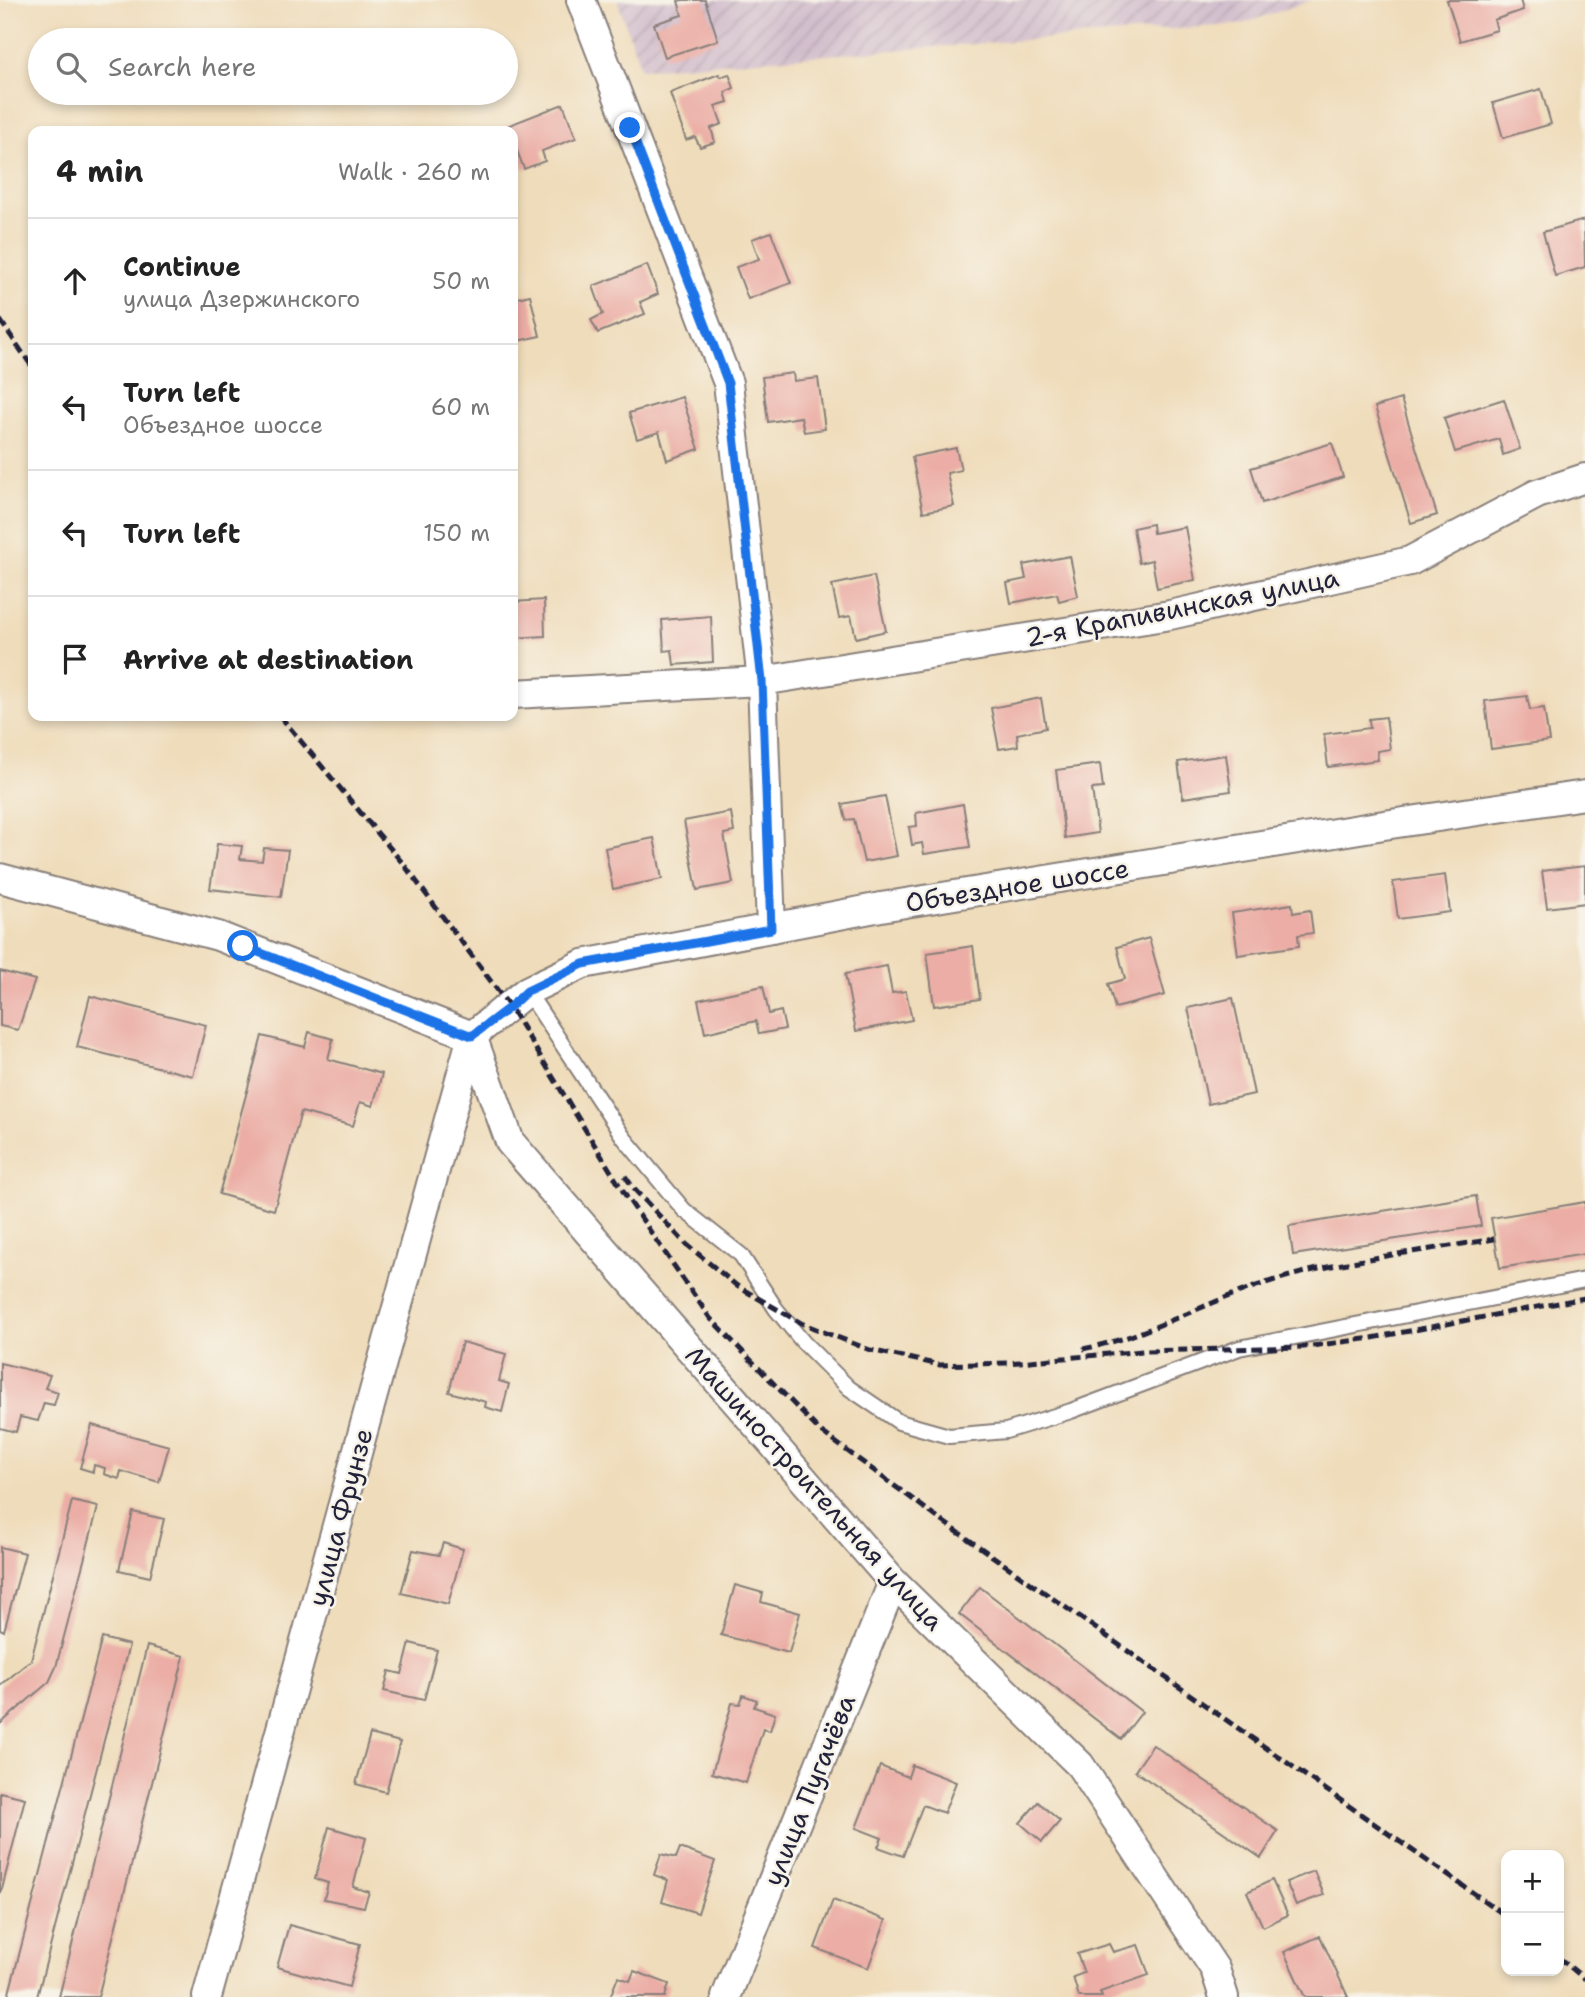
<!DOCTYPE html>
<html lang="en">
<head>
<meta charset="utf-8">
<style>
	:root { --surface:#fff; --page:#f6f6f6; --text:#222; --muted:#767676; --line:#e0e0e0 }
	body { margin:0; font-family:"Shantell Sans",sans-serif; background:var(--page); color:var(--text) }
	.controls { position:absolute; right:21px; bottom:21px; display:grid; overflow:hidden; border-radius:14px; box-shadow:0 4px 10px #0003 }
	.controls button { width:63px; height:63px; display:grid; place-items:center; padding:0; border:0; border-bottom:2px solid var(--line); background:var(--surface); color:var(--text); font:35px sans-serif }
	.stop { position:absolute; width:21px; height:21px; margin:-16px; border:5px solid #1a73e8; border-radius:50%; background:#fff }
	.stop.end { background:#1a73e8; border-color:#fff; box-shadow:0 2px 7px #0008 }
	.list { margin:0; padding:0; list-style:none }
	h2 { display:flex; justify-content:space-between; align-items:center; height:91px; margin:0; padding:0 28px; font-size:30px }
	h2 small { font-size:23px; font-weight:400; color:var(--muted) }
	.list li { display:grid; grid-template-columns:46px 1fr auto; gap:21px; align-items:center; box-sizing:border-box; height:126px; padding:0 28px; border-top:2px solid var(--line) }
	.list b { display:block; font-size:26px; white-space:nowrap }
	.list p { margin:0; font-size:23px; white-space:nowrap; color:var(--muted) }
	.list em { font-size:23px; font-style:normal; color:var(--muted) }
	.icon { flex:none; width:38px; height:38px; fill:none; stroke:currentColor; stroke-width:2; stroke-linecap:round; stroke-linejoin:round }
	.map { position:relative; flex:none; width:1585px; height:1997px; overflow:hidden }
	.search { position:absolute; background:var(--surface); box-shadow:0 4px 10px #0003; left:28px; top:28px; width:490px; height:77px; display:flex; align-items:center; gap:18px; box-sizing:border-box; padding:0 24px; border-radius:38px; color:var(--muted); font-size:26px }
	.panel { position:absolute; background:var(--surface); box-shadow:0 4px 10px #0003; left:28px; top:126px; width:490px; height:595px; border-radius:14px }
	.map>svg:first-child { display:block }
	.industrial { fill:url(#industrial-furrows) }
	.building { fill:#ebada5 }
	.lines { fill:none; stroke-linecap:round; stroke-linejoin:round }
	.service-casing { stroke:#887f7a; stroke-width:18 }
	.minor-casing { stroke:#887f7a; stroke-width:32 }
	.service { stroke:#fff; stroke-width:14 }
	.minor { stroke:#fff; stroke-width:28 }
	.rail { stroke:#22223b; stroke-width:5; stroke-dasharray:10 5; stroke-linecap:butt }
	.route { stroke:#1a73e8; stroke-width:9 }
	.labels { text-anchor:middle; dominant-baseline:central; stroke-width:5; stroke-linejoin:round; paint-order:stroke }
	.street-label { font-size:26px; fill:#22223b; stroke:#f7f3e8 }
</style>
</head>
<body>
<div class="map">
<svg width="1585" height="1997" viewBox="0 0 1585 1997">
	<defs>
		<pattern id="industrial-furrows" width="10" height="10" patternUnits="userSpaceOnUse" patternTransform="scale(1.75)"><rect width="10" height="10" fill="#d1bdcc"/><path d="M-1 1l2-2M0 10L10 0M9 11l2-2" fill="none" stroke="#b3a2b0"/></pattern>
	</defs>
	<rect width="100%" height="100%" fill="#f7f3e8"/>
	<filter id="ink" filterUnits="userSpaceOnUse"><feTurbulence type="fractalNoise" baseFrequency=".0143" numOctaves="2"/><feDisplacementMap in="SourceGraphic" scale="14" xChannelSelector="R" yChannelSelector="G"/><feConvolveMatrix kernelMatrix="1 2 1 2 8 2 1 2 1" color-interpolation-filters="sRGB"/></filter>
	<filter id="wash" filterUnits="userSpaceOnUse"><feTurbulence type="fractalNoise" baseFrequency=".00686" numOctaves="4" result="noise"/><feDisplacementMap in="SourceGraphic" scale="28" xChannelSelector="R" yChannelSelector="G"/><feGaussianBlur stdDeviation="1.57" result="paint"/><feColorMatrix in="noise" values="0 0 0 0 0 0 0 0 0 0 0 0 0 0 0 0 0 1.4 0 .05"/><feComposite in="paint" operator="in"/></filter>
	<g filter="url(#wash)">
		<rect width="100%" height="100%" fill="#efdcba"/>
		<path class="industrial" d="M617 0H1312L1242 24 641 69Z"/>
		<g id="blocks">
			<g class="building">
				<path d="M683 0H705L718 40 665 57 654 24 682 15 678 1Z"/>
				<path d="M1447 0H1520L1523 10 1494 20 1497 30 1460 41Z"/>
				<path d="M719 74 721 77 729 74 734 88 725 92 728 102 715 106 722 124 711 128 715 142 700 147 695 137 686 140 670 93Z"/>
				<path d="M1541 89 1551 124 1503 138 1493 103Z"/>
				<path d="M563 104 576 138 542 151 545 161 524 169 513 140V131H509L507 126Z"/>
				<path d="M1584 220 1585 267 1555 276 1543 232Z"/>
				<path d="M771 232 791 283 748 299 736 267 759 259 752 239Z"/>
				<path d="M647 265 658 294 640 302 645 314 598 333 591 320 603 314 593 286Z"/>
				<path d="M530 295 540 336 513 342V299Z"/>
				<path d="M793 373 794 381 818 378 825 429 804 432 801 417 768 422 762 377Z"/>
				<path d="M682 397 699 449 667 460 659 432 637 439 629 413Z"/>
				<path d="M1401 399 1437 515 1411 523 1375 407Z"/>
				<path d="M1504 399 1520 449 1503 455 1499 439 1455 452 1444 418Z"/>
				<path d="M1332 443 1343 477 1262 503 1251 468Z"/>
				<path d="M956 448 961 470 947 473 954 506 923 512 912 457Z"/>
				<path d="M1152 524 1153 533 1185 527 1195 580 1157 588 1152 560 1139 563 1133 528Z"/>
				<path d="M1070 556 1078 596 1059 601 1057 594 1011 603 1007 583 1026 579 1023 565Z"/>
				<path d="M874 576 886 631 856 638 851 616 839 618 832 585Z"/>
				<path d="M544 600 545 636 513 638V602Z"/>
				<path d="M711 616 713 662 674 665 672 650 664 651 662 620Z"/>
				<path d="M1527 696 1530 710 1544 708 1549 741 1491 749 1485 701Z"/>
				<path d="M1041 698 1046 728 1017 734 1018 746 999 749 991 708Z"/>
				<path d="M1386 717 1390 749 1377 751 1378 760 1328 767 1324 734 1370 728 1369 719Z"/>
				<path d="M1226 755 1231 791 1183 798 1178 762Z"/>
				<path d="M1100 764 1103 788 1092 789 1098 833 1065 838 1056 770Z"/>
				<path d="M885 796 897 856 864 862 854 819 846 820 842 804Z"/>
				<path d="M963 804 970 847 924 854 922 843 912 845 909 827 917 826 916 813Z"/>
				<path d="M731 812 734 832 724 834 733 883 697 890 684 821Z"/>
				<path d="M654 838 662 879 613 889 605 848Z"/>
				<path d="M217 844 242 846 240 859 262 861 264 848 288 850 281 897 210 889Z"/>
				<path d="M1585 866V903L1547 908 1542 871Z"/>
				<path d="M1445 875 1450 912 1398 919 1393 882Z"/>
				<path d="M1292 904 1293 913 1310 910 1313 933 1298 935 1299 946 1238 955 1232 913Z"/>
				<path d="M1149 938 1165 995 1115 1008 1108 984 1125 979 1117 947Z"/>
				<path d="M973 946 980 999 934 1006 927 953Z"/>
				<path d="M887 966 892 993 906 991 912 1020 856 1031 845 974Z"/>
				<path d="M0 971 35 980 18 1030 0 1026Z"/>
				<path d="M763 986 769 1014 781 1011 785 1029 759 1034 756 1021 705 1033 698 1000Z"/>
				<path d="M90 996 206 1025 193 1076 77 1047Z"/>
				<path d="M1233 998 1254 1094 1208 1104 1188 1008Z"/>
				<path d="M309 1032 333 1039 328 1059 382 1074 373 1106 360 1102 353 1126 301 1112 274 1210 219 1194 262 1036 305 1047Z"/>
				<path d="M1476 1196 1481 1226 1293 1255 1289 1226Z"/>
				<path d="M1585 1202V1254L1500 1268 1491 1218Z"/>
				<path d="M462 1342 506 1354 499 1381 509 1384 502 1412 485 1407 486 1402 449 1392Z"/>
				<path d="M0 1363 50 1375 45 1388 58 1392 54 1405 44 1403 38 1421 20 1417 16 1432 0 1428Z"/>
				<path d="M92 1425 169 1446 159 1482 121 1471 119 1479 104 1474 105 1468 94 1465 93 1472 80 1468Z"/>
				<path d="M72 1501 98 1507 56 1667 49 1682 0 1724V1686L31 1660Z"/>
				<path d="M133 1512 164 1519 150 1577 119 1570Z"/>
				<path d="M443 1543 463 1549 448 1604 401 1593 413 1550 439 1555Z"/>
				<path d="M0 1547 25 1553 4 1631 0 1629Z"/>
				<path d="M735 1585 763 1593 761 1602 800 1613 789 1653 721 1635Z"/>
				<path d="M980 1587 1142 1712 1121 1739 959 1614Z"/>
				<path d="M102 1638 129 1645 37 1997H8Z"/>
				<path d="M410 1643 437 1650 424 1700 384 1691 389 1671 402 1674Z"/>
				<path d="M147 1646 184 1656 98 1997H59Z"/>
				<path d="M743 1695 757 1700 754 1707 775 1714 770 1731 763 1729 746 1783 712 1773 732 1703 740 1704Z"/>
				<path d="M370 1734 400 1742 386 1792 356 1784Z"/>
				<path d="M1153 1745 1278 1831 1261 1858 1135 1771Z"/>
				<path d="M912 1765 956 1782 944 1813 923 1805 903 1856 878 1847 882 1838 856 1828 880 1766 908 1777Z"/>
				<path d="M0 1792 25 1798 1 1893H0Z"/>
				<path d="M1038 1802 1060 1821 1042 1842 1020 1823Z"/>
				<path d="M329 1827 366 1838 353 1887 369 1892 364 1907 324 1899 328 1883 315 1879Z"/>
				<path d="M680 1848 715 1861 698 1913 662 1902 668 1880 654 1875 661 1854 676 1858Z"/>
				<path d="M1314 1871 1324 1895 1296 1905 1286 1882Z"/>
				<path d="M1272 1880 1288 1915 1263 1927 1247 1892Z"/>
				<path d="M833 1900 886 1920 868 1968 815 1948Z"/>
				<path d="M289 1925 360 1944 349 1987 277 1967Z"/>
				<path d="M1320 1936 1348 1997H1305L1300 1987 1284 1952Z"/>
				<path d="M1109 1944 1113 1952 1138 1945 1149 1975 1100 1992 1102 1997H1079L1073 1977 1084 1973 1077 1954Z"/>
				<path d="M634 1971 669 1984 665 1997H610L618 1977 630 1981Z"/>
			</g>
		</g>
	</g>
	<g filter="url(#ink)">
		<use href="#blocks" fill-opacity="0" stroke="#887f7a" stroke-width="2"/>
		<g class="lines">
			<defs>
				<path id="service" d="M527 991 624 1138 684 1210 741 1255 776 1309 803 1342 849 1388 899 1422 949 1436 1006 1431 1071 1411 1239 1348 1585 1280"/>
				<g id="minor">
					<path d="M581 0 728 383 762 681 771 928"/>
					<path d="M513 694 762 681 1170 615 1410 561 1537 494 1585 478"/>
					<path d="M0 878 218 936 472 1036"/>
					<path d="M472 1036 510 1142 893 1582 1080 1765 1215 1969 1224 1997"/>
					<path d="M472 1036 527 991 583 964 881 907 1384 825 1585 795"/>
					<path d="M207 1997 472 1036"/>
					<path d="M726 1997 893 1582"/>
				</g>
			</defs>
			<use href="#service" class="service-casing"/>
			<use href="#minor" class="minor-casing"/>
			<use href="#service" class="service"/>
			<use href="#minor" class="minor"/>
			<g class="rail">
				<path d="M0 320 33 368"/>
				<path d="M280 716 405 866 510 1007 626 1196 710 1318 819 1430 938 1518 1506 1916"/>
				<path d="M625 1176 635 1190 685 1243 737 1286 801 1323 870 1350 940 1365 1008 1363 1143 1351 1304 1347 1372 1338 1585 1298"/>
				<path d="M1083 1349C1150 1336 1214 1297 1279 1279 1349 1259 1423 1251 1494 1239"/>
				<path d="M1559 1958 1585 1979"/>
			</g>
		</g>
	</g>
	<g class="lines" filter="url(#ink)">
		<path class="route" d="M243 946 472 1036 510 1007 527 991 583 964 771 929 762 681 728 383 630 128"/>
	</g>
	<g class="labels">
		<g class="street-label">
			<text transform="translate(1182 607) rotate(-11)">2-я Крапивинская улица</text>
			<text transform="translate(1017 885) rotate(-9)">Объездное шоссе</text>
			<text transform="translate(815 1488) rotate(48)">Машиностроительная улица</text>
			<text transform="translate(340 1517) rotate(-75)">улица Фрунзе</text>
			<text transform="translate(809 1790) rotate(-68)">улица Пугачёва</text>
		</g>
	</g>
</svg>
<div class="controls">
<button>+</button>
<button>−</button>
</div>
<div class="stop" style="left:243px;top:946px"></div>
<div class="stop end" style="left:630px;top:128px"></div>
<div class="search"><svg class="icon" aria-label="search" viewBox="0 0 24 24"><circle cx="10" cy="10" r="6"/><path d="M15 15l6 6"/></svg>Search here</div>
<section class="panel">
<h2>4 min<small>Walk · 260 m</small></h2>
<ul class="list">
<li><svg class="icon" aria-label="ahead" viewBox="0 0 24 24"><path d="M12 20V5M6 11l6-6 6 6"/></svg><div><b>Continue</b><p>улица Дзержинского</p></div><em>50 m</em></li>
<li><svg class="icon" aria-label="left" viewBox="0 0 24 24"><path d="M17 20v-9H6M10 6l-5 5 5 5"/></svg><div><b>Turn left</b><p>Объездное шоссе</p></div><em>60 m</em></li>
<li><svg class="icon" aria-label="left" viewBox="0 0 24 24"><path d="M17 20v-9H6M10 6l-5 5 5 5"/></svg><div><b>Turn left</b></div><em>150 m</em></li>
<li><svg class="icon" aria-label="arrive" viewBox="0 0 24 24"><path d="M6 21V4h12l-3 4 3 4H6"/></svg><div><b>Arrive at destination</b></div></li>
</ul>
</section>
</div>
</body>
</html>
